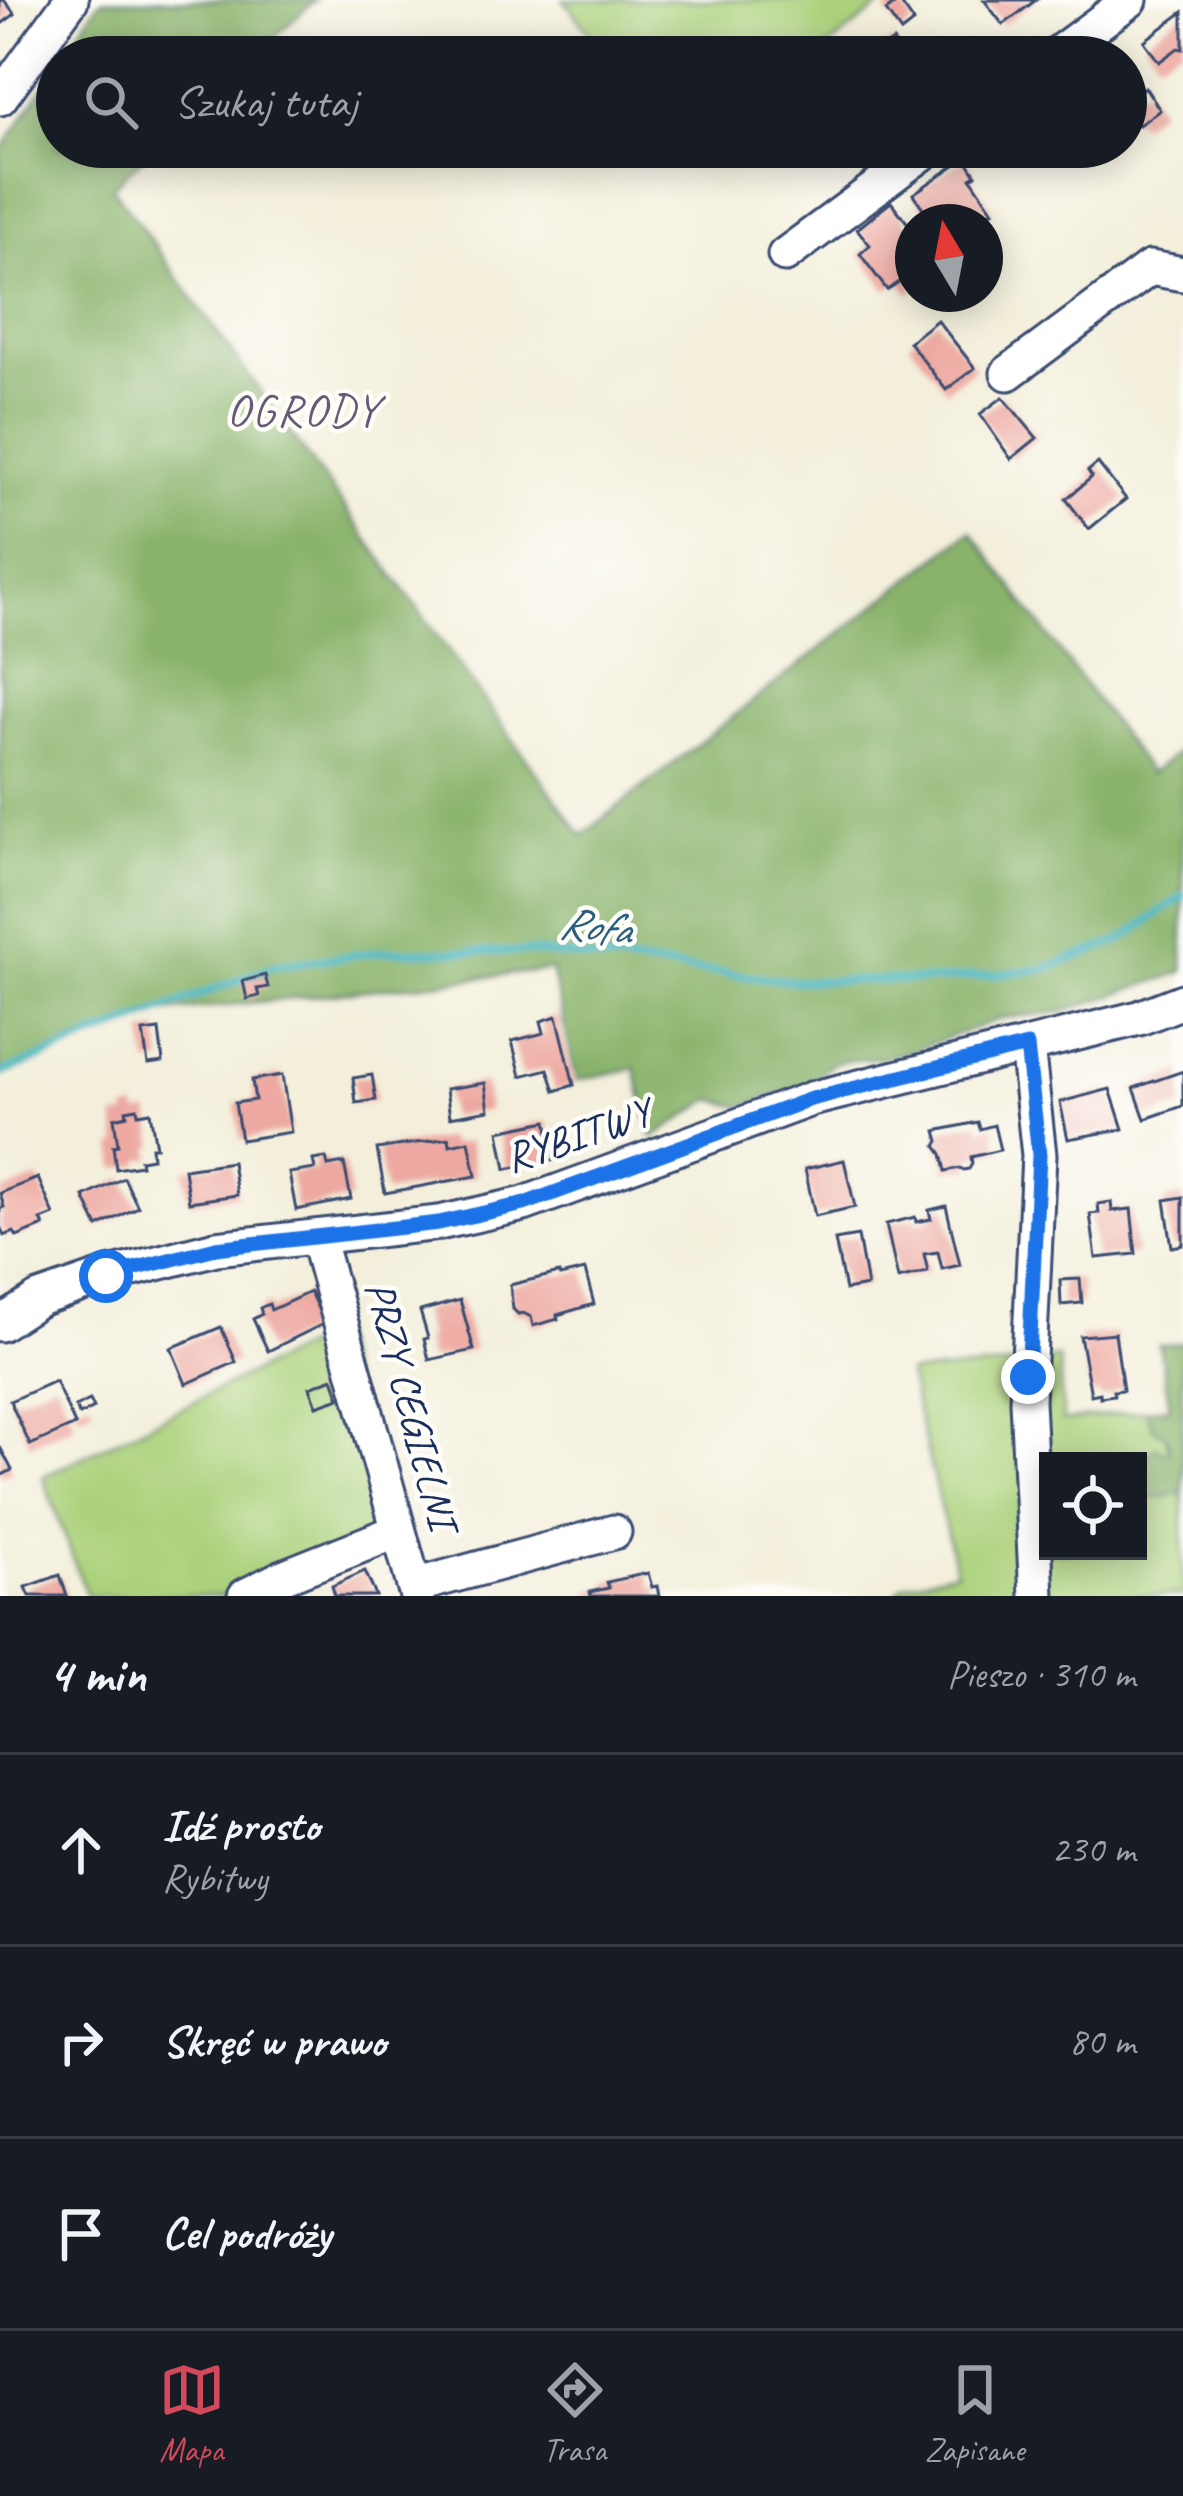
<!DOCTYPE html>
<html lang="pl">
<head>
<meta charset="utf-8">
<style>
	:root { --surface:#171b24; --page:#242831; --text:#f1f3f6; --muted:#9ea1a6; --line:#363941; --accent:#d1495b }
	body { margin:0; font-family:Caveat,sans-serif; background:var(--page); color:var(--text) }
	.controls { position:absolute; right:36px; bottom:36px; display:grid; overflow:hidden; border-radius:0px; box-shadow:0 6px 30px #0003 }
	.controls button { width:108px; height:108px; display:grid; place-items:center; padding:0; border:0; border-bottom:3px solid var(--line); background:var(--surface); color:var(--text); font:60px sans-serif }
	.compass { position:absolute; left:895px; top:204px; width:108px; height:108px; border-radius:50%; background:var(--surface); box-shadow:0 6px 30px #0003; rotate:350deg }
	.stop { position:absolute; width:36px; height:36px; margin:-27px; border:9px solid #1a73e8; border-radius:50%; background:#fff }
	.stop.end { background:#1a73e8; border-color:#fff; box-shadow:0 3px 12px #0008 }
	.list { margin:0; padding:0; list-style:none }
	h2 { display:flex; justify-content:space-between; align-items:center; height:156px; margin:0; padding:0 48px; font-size:51px }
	h2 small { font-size:39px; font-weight:400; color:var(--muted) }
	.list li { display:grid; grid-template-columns:78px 1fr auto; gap:36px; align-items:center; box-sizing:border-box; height:192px; padding:0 48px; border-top:3px solid var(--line) }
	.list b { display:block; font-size:45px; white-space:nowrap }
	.list p { margin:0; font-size:39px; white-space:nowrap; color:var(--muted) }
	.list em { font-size:39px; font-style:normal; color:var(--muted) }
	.icon { flex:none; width:66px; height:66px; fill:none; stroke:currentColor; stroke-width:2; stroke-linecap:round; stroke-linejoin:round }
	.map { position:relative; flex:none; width:1183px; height:1596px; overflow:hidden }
	.search { position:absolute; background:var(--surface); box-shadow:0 6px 30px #0003; left:36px; right:36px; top:36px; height:132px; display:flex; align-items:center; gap:30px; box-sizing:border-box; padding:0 42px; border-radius:66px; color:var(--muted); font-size:45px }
	.sheet { height:732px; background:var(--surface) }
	nav { display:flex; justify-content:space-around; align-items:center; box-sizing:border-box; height:168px; border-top:3px solid var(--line); background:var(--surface); font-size:33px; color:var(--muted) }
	nav a { display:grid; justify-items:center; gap:6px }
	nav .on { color:var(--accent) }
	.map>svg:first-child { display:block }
	.green { fill:#acd17b; stroke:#64806c; stroke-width:3; fill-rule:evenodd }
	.forest { fill:#89b36b; stroke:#527164; stroke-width:3 }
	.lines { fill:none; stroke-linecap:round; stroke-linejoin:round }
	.stream { stroke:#46b5c0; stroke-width:8 }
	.building { fill:#eda9a1 }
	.minor-casing { stroke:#3b4c71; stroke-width:39 }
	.minor { stroke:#fff; stroke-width:33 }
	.route { stroke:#1a73e8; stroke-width:15 }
	.labels { text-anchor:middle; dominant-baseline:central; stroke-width:9; stroke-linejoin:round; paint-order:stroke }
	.street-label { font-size:42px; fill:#1b2f5e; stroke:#fdfcf7 }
	.neighbourhood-label { font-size:45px; letter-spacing:3px; fill:#645a75; stroke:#fdfcf7 }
	.water-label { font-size:45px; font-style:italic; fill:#2a5e80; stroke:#fdfcf7 }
</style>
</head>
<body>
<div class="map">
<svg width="1183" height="1596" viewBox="0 0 1183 1596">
	<rect width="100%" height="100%" fill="#fdfcf7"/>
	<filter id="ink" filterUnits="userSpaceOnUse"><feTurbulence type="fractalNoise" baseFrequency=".00833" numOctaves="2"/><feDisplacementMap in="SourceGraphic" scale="24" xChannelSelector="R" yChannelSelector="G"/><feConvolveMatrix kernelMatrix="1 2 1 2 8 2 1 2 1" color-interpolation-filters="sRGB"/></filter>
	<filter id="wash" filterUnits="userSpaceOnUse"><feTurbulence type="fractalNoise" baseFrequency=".004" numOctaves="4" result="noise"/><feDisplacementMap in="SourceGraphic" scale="48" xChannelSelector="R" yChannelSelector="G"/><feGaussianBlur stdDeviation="2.7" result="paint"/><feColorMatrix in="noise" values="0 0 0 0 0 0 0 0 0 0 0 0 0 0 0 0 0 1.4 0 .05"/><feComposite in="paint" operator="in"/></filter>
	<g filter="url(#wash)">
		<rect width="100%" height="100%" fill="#f3efdb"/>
		<g class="green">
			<path d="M564 0H888L815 57H609Z"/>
			<path d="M336 1331 388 1528 238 1596H87L43 1477Z"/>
			<path d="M1183 1343V1596H893L903 1585 956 1571 908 1373 1010 1366 1059 1358 1063 1421 1170 1407 1159 1345ZM1048 1461H1138V1551H1048Z"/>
		</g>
		<g class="forest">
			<path d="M100 0H315L253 57H63Z"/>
			<path d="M57 67V147H155L112 187 582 835 971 531 1150 774 1183 748V972L1063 1012 1003 1018 896 1056 835 1062 808 1084 740 1107 712 1099 653 1138 635 1068 577 1080 551 970 157 1013 41 1058 0 1077V152Z"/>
			<path d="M1183 1343V1503L1181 1491 1169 1496 1146 1497 1138 1491 1141 1477 1139 1467 1151 1450 1157 1448 1164 1453 1169 1450 1166 1435 1153 1428 1146 1410 1170 1407 1159 1345Z"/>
		</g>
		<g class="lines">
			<path class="stream" d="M0 1074 273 966 385 951 531 952 794 981 943 980 1044 969 1120 941 1183 896"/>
		</g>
		<g id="blocks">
			<g class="building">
				<path d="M0 0H4L15 14 0 25Z"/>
				<path d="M984 0H1036L1003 25Z"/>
				<path d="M899 1 914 22 901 32 886 11Z"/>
				<path d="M1183 12V49L1178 48 1159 62 1144 41Z"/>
				<path d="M893 41 905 57H870Z"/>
				<path d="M1145 87 1160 110 1139 125 1126 107V100Z"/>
				<path d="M965 158 976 175 971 178 993 211 977 222H953L945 211 938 222H933L913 194Z"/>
				<path d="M891 202 913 230V292L910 294 900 281 887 290 860 254 870 245 857 229Z"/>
				<path d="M937 320 975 368 946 390 909 342Z"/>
				<path d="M1003 397 1037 438 1011 459 980 414Z"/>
				<path d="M1098 463 1126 499 1089 529 1066 499 1092 477 1088 471Z"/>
				<path d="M265 975 268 987 257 989 259 996 247 999 243 981Z"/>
				<path d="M557 1016 574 1085 555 1091 548 1069 521 1076 512 1041 544 1033 541 1021Z"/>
				<path d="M159 1030 163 1062 148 1064 143 1032Z"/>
				<path d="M1183 1071V1106L1145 1119 1134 1088Z"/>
				<path d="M282 1075 291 1132 241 1140 235 1103 255 1100 252 1080Z"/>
				<path d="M372 1075 376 1100 356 1103 353 1078Z"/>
				<path d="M485 1083 489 1110 450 1117 446 1089Z"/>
				<path d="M1110 1089 1123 1129 1068 1139 1060 1102Z"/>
				<path d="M137 1108 138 1114 150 1112 156 1147H151L152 1158 140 1160 141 1165 116 1169 113 1146 118 1145 114 1118 127 1115 126 1110Z"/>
				<path d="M547 1121 554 1160 506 1169 499 1131Z"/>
				<path d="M978 1122 980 1129 994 1125 1000 1150 971 1157 972 1164 969 1169 964 1170 960 1168 946 1171 942 1154 936 1146 939 1141 936 1131Z"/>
				<path d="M449 1138 450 1145 469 1141 476 1176 385 1193 377 1149Z"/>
				<path d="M326 1158 328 1166 344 1163 351 1199 296 1210 289 1173 315 1169 313 1160Z"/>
				<path d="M844 1160 855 1207 815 1216 805 1169Z"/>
				<path d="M232 1162 237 1195 189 1202 184 1169Z"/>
				<path d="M38 1178 54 1215 41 1220 44 1226 17 1237 14 1232 4 1236 0 1226V1209L4 1207 0 1193Z"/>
				<path d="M124 1178 138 1207 98 1227 84 1197Z"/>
				<path d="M1183 1197V1245L1172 1247 1165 1200Z"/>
				<path d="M1111 1202 1112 1211 1131 1209 1136 1254 1096 1258 1090 1214 1099 1213 1098 1204Z"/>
				<path d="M946 1206 960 1265 942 1269 938 1252 924 1254 928 1272 898 1279 886 1224 915 1217 916 1222 931 1219 929 1210Z"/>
				<path d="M858 1236 867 1286 845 1290 835 1240Z"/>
				<path d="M585 1270 594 1304 557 1315 558 1319 533 1326 531 1317 523 1313 518 1314 513 1309 510 1285 559 1273 560 1276Z"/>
				<path d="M1080 1279 1082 1303 1061 1305 1060 1280Z"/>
				<path d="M310 1292 325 1323 268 1351 253 1319 262 1314 260 1308 269 1304 271 1310Z"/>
				<path d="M460 1300 474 1350 429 1360 424 1339 428 1338 420 1311Z"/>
				<path d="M221 1327 236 1362 186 1384 171 1348Z"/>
				<path d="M1115 1333 1123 1390 1113 1391 1114 1395 1100 1397V1393L1091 1395 1080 1336Z"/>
				<path d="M333 1378 340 1398 317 1406 310 1387Z"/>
				<path d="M55 1381 75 1425 30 1445 10 1401Z"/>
				<path d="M90 1400 94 1408 79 1415 75 1407Z"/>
				<path d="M0 1447 12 1470 0 1476Z"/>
				<path d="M365 1571 376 1596H335L332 1586Z"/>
				<path d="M648 1573 652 1587 657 1586 659 1596H591L590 1592 609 1588 607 1582Z"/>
				<path d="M60 1575 67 1596H30L26 1587Z"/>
			</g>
		</g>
	</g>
	<g filter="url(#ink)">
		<use href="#blocks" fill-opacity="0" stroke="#3b4c71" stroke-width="3"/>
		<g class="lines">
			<defs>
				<g id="minor">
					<path d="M1053 57 1130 0"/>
					<path d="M0 98 71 0"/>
					<path d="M785 255 931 147"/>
					<path d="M1008 373 1150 268 1183 274"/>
					<path d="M1027 1046 1039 1155 1027 1401 1037 1596"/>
					<path d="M317 1237 417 1596"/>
					<path d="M0 1324 39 1299 106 1276 216 1248 439 1223 524 1204 811 1099 1139 1018 1183 1001"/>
					<path d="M414 1586 614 1532"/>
					<path d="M245 1596 285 1576 398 1531"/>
				</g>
			</defs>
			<use href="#minor" class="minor-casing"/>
			<use href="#minor" class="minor"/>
		</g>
	</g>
	<g class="lines" filter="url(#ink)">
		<path class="route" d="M106 1276 216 1248 439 1223 524 1204 811 1099 1027 1046 1039 1155 1028 1377"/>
	</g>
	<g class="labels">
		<g class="street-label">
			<text transform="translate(578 1135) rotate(-19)">RYBITWY</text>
			<text transform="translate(411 1405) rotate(75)">PRZY CEGIELNI</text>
		</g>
		<g class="neighbourhood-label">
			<text x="304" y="410">OGRODY</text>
		</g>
		<g class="water-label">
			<text transform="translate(595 926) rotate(6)">Rofa</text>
		</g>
	</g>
</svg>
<div class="controls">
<button><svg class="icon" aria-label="locate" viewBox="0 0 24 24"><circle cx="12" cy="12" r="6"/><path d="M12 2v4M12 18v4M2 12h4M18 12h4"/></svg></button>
</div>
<svg class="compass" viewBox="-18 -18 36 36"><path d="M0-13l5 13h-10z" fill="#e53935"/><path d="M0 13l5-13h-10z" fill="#9ea1a6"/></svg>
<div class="stop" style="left:106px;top:1276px"></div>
<div class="stop end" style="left:1028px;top:1377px"></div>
<div class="search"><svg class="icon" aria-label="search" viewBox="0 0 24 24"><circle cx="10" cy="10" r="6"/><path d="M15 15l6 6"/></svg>Szukaj tutaj</div>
</div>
<section class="sheet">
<h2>4 min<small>Pieszo · 310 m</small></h2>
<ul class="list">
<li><svg class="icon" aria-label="ahead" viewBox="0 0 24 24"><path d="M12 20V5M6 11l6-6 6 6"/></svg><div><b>Idź prosto</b><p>Rybitwy</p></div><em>230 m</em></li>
<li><svg class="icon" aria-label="right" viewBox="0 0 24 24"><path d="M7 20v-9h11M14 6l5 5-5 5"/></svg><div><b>Skręć w prawo</b></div><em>80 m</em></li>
<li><svg class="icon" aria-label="arrive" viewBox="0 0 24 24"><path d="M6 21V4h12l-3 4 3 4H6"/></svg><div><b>Cel podróży</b></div></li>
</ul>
</section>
<nav>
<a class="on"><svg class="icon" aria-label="map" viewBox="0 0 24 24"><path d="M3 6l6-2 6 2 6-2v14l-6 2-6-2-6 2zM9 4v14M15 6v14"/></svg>Mapa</a>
<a><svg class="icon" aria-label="directions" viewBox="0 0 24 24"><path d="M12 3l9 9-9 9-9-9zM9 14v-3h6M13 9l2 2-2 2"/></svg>Trasa</a>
<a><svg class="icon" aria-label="saved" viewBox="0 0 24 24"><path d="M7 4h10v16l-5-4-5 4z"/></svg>Zapisane</a>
</nav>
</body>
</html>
